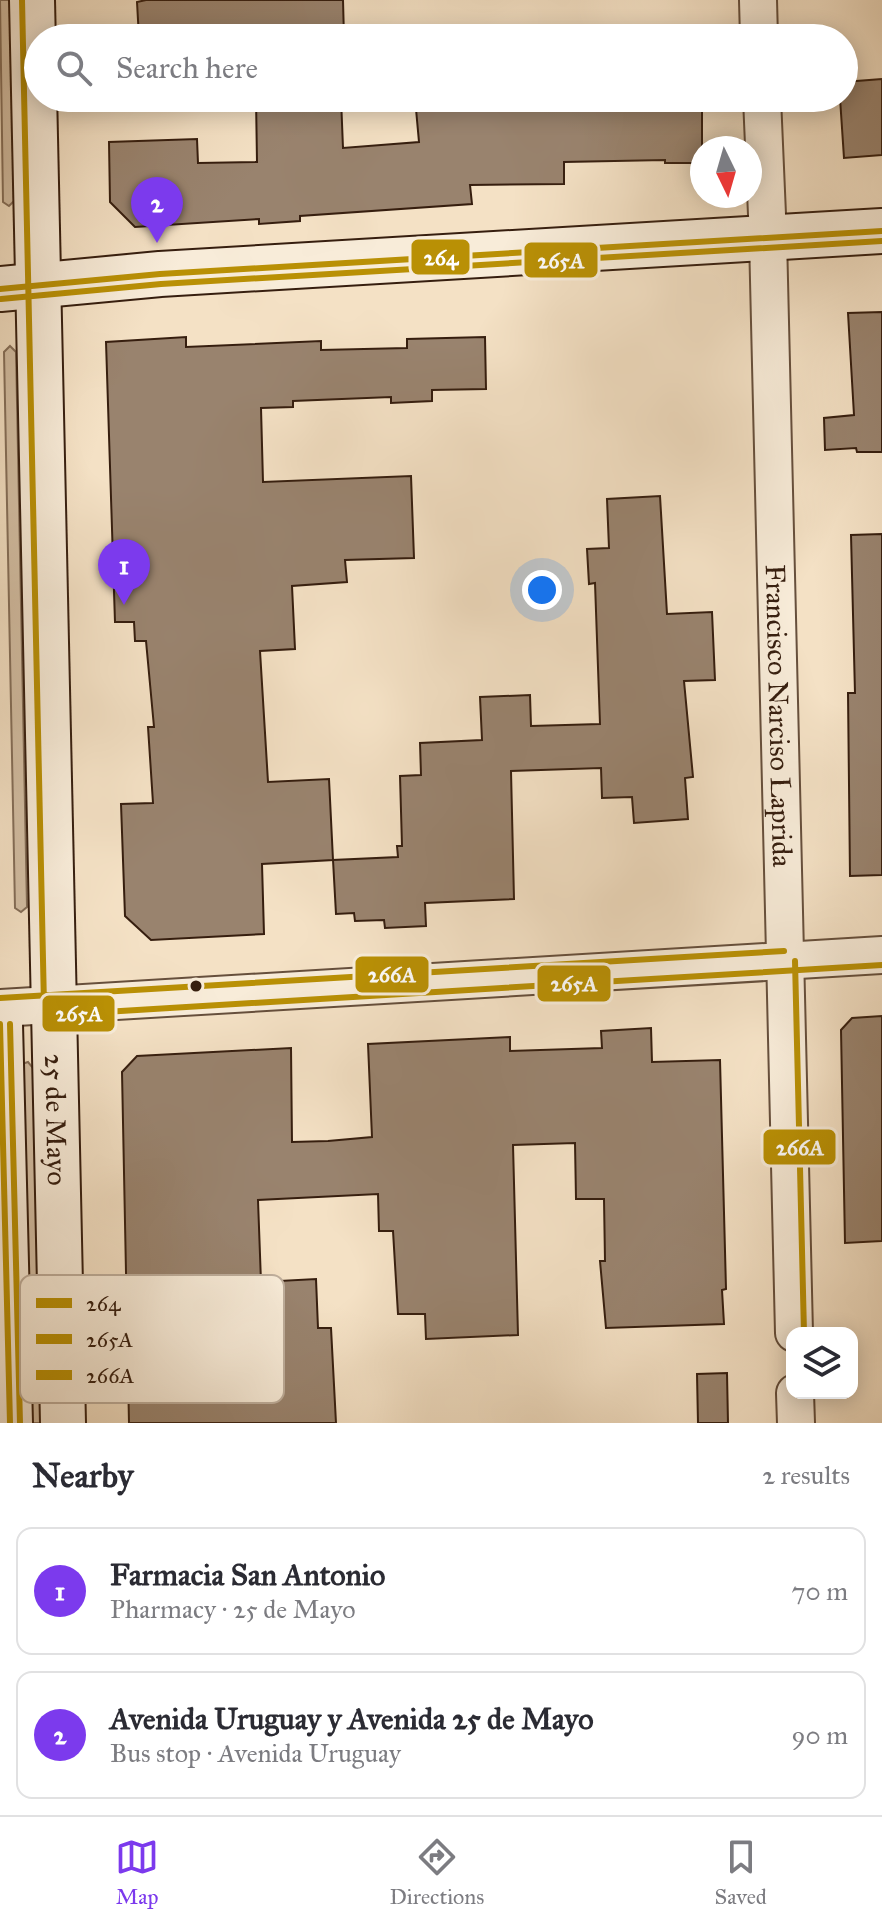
<!DOCTYPE html>
<html lang="en">
<head>
<meta charset="utf-8">
<style>
	:root { --surface:#fff; --page:#f2f2f3; --text:#2b2b33; --muted:#7c7c81; --line:#e1e1e2; --accent:#7c3aed }
	body { margin:0; font-family:"IM FELL Great Primer",serif; background:var(--page); color:var(--text) }
	.controls { position:absolute; right:24px; bottom:24px; display:grid; overflow:hidden; border-radius:16px; box-shadow:0 4px 20px #0003 }
	.controls button { width:72px; height:72px; display:grid; place-items:center; padding:0; border:0; border-bottom:2px solid var(--line); background:var(--surface); color:var(--text); font:40px sans-serif }
	.compass { position:absolute; left:690px; top:136px; width:72px; height:72px; border-radius:50%; background:var(--surface); box-shadow:0 4px 20px #0003; rotate:175deg }
	.you { position:absolute; left:542px; top:590px; width:28px; height:28px; margin:-20px; border:6px solid #fff; border-radius:50%; background:#1a73e8; box-shadow:0 0 0 12px #1a73e833 }
	.badge { display:grid; place-items:center; width:52px; height:52px; border-radius:50%; background:var(--accent); color:#fff; font-size:26px; font-weight:700 }
	.pin { position:absolute; translate:-50% -66px; filter:drop-shadow(0 2px 4px #0008) }
	.pin::after { content:''; position:absolute; top:42px; width:28px; height:24px; background:inherit; clip-path:polygon(0 0,100% 0,50% 100%) }
	.list { margin:0; padding:0; list-style:none }
	h2 { display:flex; justify-content:space-between; align-items:center; height:104px; margin:0; padding:0 32px; font-size:34px }
	h2 small { font-size:26px; font-weight:400; color:var(--muted) }
	.list li { display:grid; grid-template-columns:52px 1fr auto; gap:24px; align-items:center; box-sizing:border-box; height:128px; margin:0 16px 16px; padding:0 16px; border:2px solid var(--line); border-radius:16px }
	.list b { display:block; font-size:30px; white-space:nowrap }
	.list p { margin:0; font-size:26px; white-space:nowrap; color:var(--muted) }
	.list em { font-size:26px; font-style:normal; color:var(--muted) }
	.icon { flex:none; width:44px; height:44px; fill:none; stroke:currentColor; stroke-width:2; stroke-linecap:round; stroke-linejoin:round }
	.map { position:relative; flex:none; width:882px; height:1423px; overflow:hidden }
	.search { position:absolute; background:var(--surface); box-shadow:0 4px 20px #0003; left:24px; right:24px; top:24px; height:88px; display:flex; align-items:center; gap:20px; box-sizing:border-box; padding:0 28px; border-radius:44px; color:var(--muted); font-size:30px }
	.sheet { height:392px; background:var(--surface) }
	nav { display:flex; justify-content:space-around; align-items:center; box-sizing:border-box; height:112px; border-top:2px solid var(--line); background:var(--surface); font-size:22px; color:var(--muted) }
	nav a { display:grid; justify-items:center; gap:4px }
	nav .on { color:var(--accent) }
	.map>svg:first-child { display:block }
	.green { fill:#d4c0a6; stroke:#856f5a; stroke-width:2 }
	.building { fill:#99836e; stroke:#361e0f; stroke-width:2 }
	.lines { fill:none; stroke-linecap:round; stroke-linejoin:round }
	.street-casing { stroke:#664f3c; stroke-width:40 }
	.secondary-casing { stroke:#361e0f; stroke-width:48 }
	.street { stroke:#f8ecd9; stroke-width:36 }
	.secondary { stroke:#f8ecd9; stroke-width:44 }
	.bus-1-casing { stroke:#f8ecd9; stroke-width:12 }
	.bus-2-casing { stroke:#f8ecd9; stroke-width:12 }
	.bus-3-casing { stroke:#f8ecd9; stroke-width:12 }
	.bus-1 { stroke:#b99005; stroke-width:6 }
	.bus-2 { stroke:#b99005; stroke-width:6 }
	.bus-3 { stroke:#b99005; stroke-width:6 }
	.bus-dot { fill:#361e0f; stroke:#f8ecd9; stroke-width:3 }
	.labels { text-anchor:middle; dominant-baseline:central; stroke-width:6; stroke-linejoin:round; paint-order:stroke }
	.street-label { font-size:28px; fill:#361e0f; stroke:#f8ecd9 }
	.key { fill:#f8ecd9; stroke:#beae9c; stroke-width:2 }
	.key-label { font-size:22px; fill:#361e0f }
	.line-badge { stroke:#f8ecd9; stroke-width:3 }
	.badge-label { font-size:22px; text-anchor:middle; font-weight:bold; fill:#fff }
</style>
</head>
<body>
<div class="map">
<svg width="882" height="1423" viewBox="0 0 882 1423">
	<rect width="100%" height="100%" fill="#f4e1c5"/>
	<filter id="stains"><feTurbulence type="fractalNoise" baseFrequency=".0025" numOctaves="4"/><feColorMatrix values="0 0 0 0 .2 0 0 0 0 .09 0 0 0 0 .02 0 0 0 .5 -.17"/></filter>
	<radialGradient id="worn" r=".72"><stop offset=".6" stop-color="#630" stop-opacity="0"/><stop offset="1" stop-color="#630" stop-opacity=".3"/></radialGradient>
	<g class="green">
		<path d="M0 0H11L14 201 9 206 3 202Z"/>
		<path d="M10 346 16 352 27 907 21 912 15 908 4 352Z"/>
		<path d="M28 1062 33 1068 42 1423H31L22 1064Z"/>
	</g>
	<g class="building">
		<path d="M146 0H343L344 38H139L137 2Z"/>
		<path d="M882 79V155L844 158 840 98H844V82Z"/>
		<path d="M256 98H341L343 148 419 142 415 98H543L557 99V102L702 98V163H665V160L564 162V184L470 185 472 204 300 216V221L259 224V219L135 227 110 202 109 142 197 139 198 163 257 162Z"/>
		<path d="M882 312V452H857L856 448 825 450 824 418 854 415 848 313Z"/>
		<path d="M186 337V347L321 341V350L407 348V339L485 337 486 389 432 390V401L391 403V397L293 401V407L261 408 263 482 411 476 414 558 345 560 347 582 292 586 295 649 260 651 268 782 329 779 333 860 262 864 264 934 151 940 125 916 121 804 153 803 148 727H154L146 641H135L134 622H115L106 342Z"/>
		<path d="M660 496 667 614 712 612 715 680 684 681 693 777 685 778 688 819 634 823 632 797 602 798 601 768 511 771 514 899 425 903 426 926 385 928 384 920 355 921 354 913 336 914 333 860 398 857 397 846H402L400 776 421 775 420 743 482 740 480 697 530 695 531 726 600 724 595 583 589 584 587 549 609 548 607 499Z"/>
		<path d="M882 534V875L850 876 848 693H855L851 535Z"/>
		<path d="M882 1016V1241L845 1243 841 1030 852 1018Z"/>
		<path d="M651 1028 652 1062 720 1060 726 1289 722 1290 724 1324 606 1328 600 1261H605L604 1199H576L575 1143 513 1145 518 1335 426 1339 425 1314H398L393 1231H379L378 1194 258 1200 261 1282 316 1279 318 1328H331L336 1423H129L122 1072 137 1056 291 1048 292 1142 328 1141 372 1137 368 1044 510 1037V1051L602 1048 601 1031Z"/>
		<path d="M727 1373 728 1423H698L697 1374Z"/>
	</g>
	<g class="lines">
		<defs>
			<g id="street">
				<path d="M758 0 759 38"/>
				<path id="s1" d="M762 98 768 238 794 1333"/>
				<path d="M0 1008 882 955"/>
				<path d="M795 1393 796 1423"/>
			</g>
			<g id="secondary">
				<path id="s2" d="M32 0 63 1423"/>
				<path d="M0 289 160 274 882 231"/>
				<path d="M0 1024 10 1423"/>
			</g>
		</defs>
		<use href="#street" class="street-casing"/>
		<use href="#secondary" class="secondary-casing"/>
		<use href="#street" class="street"/>
		<use href="#secondary" class="secondary"/>
		<defs>
			<g id="bus-1">
				<path d="M0 289 160 274 882 231"/>
				<path d="M0 1024 10 1423"/>
			</g>
			<g id="bus-2">
				<path d="M22 0 44 1005 47 1012 55 1015 882 965"/>
				<path d="M1 299 161 284 882 241"/>
			</g>
			<g id="bus-3">
				<path d="M795 961 804 1333"/>
				<path d="M0 998 784 951"/>
				<path d="M10 1024 20 1423"/>
			</g>
		</defs>
		<use href="#bus-1" class="bus-1-casing"/>
		<use href="#bus-2" class="bus-2-casing"/>
		<use href="#bus-3" class="bus-3-casing"/>
		<use href="#bus-1" class="bus-1"/>
		<use href="#bus-2" class="bus-2"/>
		<use href="#bus-3" class="bus-3"/>
	</g>
	<circle class="bus-dot" cx="196" cy="986" r="7"/>
	<g class="labels">
		<g class="street-label">
			<text stroke="none"><textPath href="#s1" startOffset="618">Francisco Narciso Laprida</textPath></text>
			<text stroke="none"><textPath href="#s2" startOffset="1120">25 de Mayo</textPath></text>
		</g>
	</g>
	<rect x="20" y="1275" width="264" height="128" rx="12" class="key"/>
	<rect x="36" y="1298" width="36" height="10" fill="#b99005"/>
	<rect x="36" y="1334" width="36" height="10" fill="#b99005"/>
	<rect x="36" y="1370" width="36" height="10" fill="#b99005"/>
	<g class="key-label">
		<text x="86" y="1311">264</text>
		<text x="86" y="1347">265A</text>
		<text x="86" y="1383">266A</text>
	</g>
	<g class="line-badge">
		<rect x="410" y="238" width="61" height="38" rx="8" fill="#b99005"/>
		<rect x="523" y="241" width="76" height="38" rx="8" fill="#b99005"/>
		<rect x="354" y="955" width="76" height="39" rx="8" fill="#b99005"/>
		<rect x="536" y="964" width="76" height="39" rx="8" fill="#b99005"/>
		<rect x="41" y="994" width="75" height="39" rx="8" fill="#b99005"/>
		<rect x="762" y="1128" width="75" height="38" rx="8" fill="#b99005"/>
	</g>
	<g class="badge-label">
		<text x="441" y="265">264</text>
		<text x="561" y="268">265A</text>
		<text x="392" y="982">266A</text>
		<text x="574" y="991">265A</text>
		<text x="79" y="1021">265A</text>
		<text x="800" y="1155">266A</text>
	</g>
	<rect width="100%" height="100%" filter="url(#stains)"/>
	<rect width="100%" height="100%" fill="url(#worn)"/>
</svg>
<div class="controls">
<button><svg class="icon" aria-label="layers" viewBox="0 0 24 24"><path d="M12 4l9 5-9 5-9-5zM3 14l9 5 9-5"/></svg></button>
</div>
<svg class="compass" viewBox="-18 -18 36 36"><path d="M0-13l5 13h-10z" fill="#e53935"/><path d="M0 13l5-13h-10z" fill="#7c7c81"/></svg>
<div class="you"></div>
<div class="pin badge" style="left:124px;top:605px">1</div>
<div class="pin badge" style="left:157px;top:243px">2</div>
<div class="search"><svg class="icon" aria-label="search" viewBox="0 0 24 24"><circle cx="10" cy="10" r="6"/><path d="M15 15l6 6"/></svg>Search here</div>
</div>
<section class="sheet">
<h2>Nearby<small>2 results</small></h2>
<ul class="list">
<li><span class="badge">1</span><div><b>Farmacia San Antonio</b><p>Pharmacy · 25 de Mayo</p></div><em>70 m</em></li>
<li><span class="badge">2</span><div><b>Avenida Uruguay y Avenida 25 de Mayo</b><p>Bus stop · Avenida Uruguay</p></div><em>90 m</em></li>
</ul>
</section>
<nav>
<a class="on"><svg class="icon" aria-label="map" viewBox="0 0 24 24"><path d="M3 6l6-2 6 2 6-2v14l-6 2-6-2-6 2zM9 4v14M15 6v14"/></svg>Map</a>
<a><svg class="icon" aria-label="directions" viewBox="0 0 24 24"><path d="M12 3l9 9-9 9-9-9zM9 14v-3h6M13 9l2 2-2 2"/></svg>Directions</a>
<a><svg class="icon" aria-label="saved" viewBox="0 0 24 24"><path d="M7 4h10v16l-5-4-5 4z"/></svg>Saved</a>
</nav>
</body>
</html>
